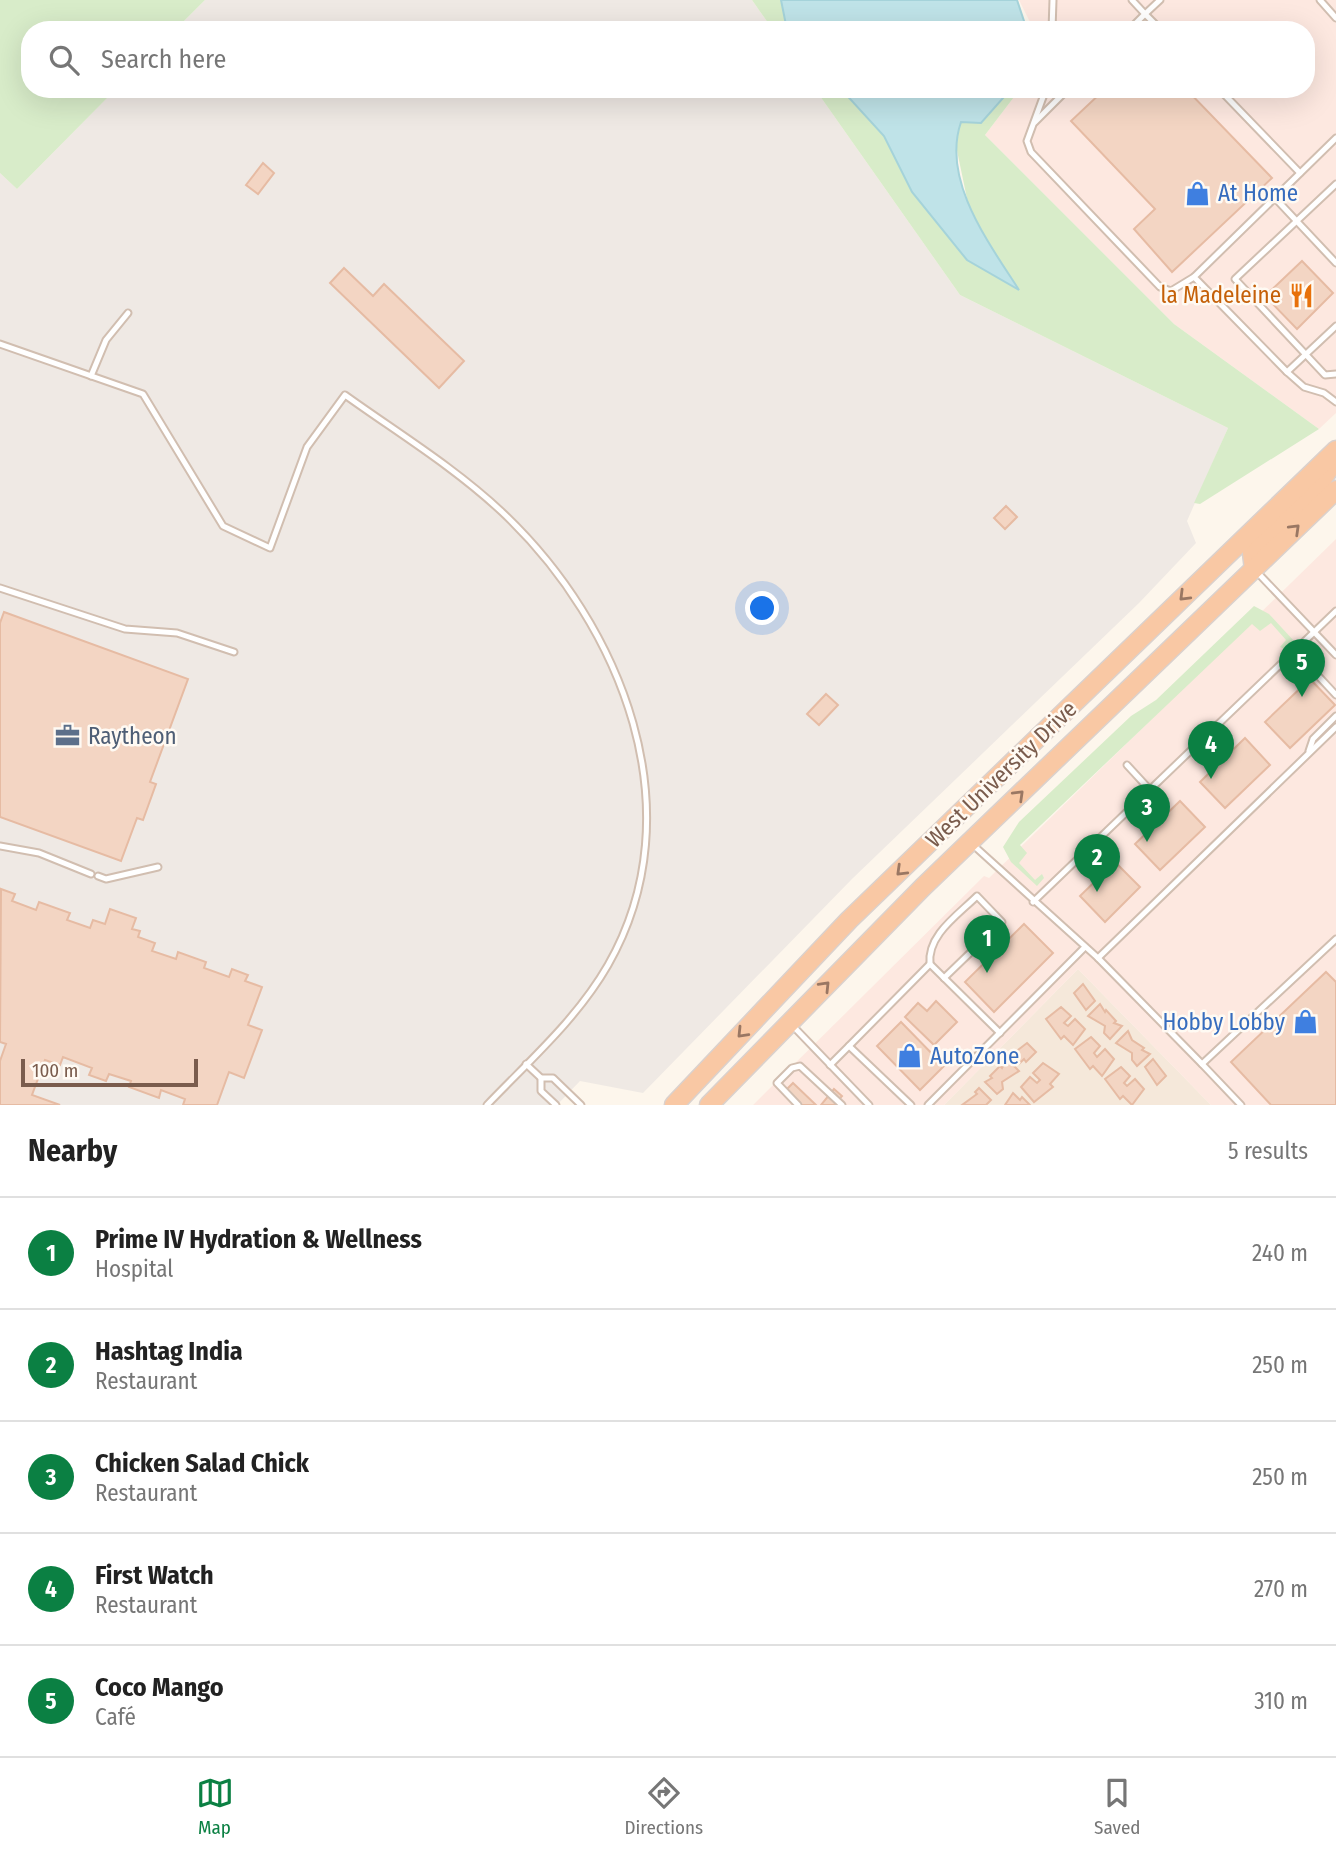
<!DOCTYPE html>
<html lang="en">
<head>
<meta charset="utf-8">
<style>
	:root { --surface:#fff; --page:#f6f6f6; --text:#222; --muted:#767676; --line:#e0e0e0; --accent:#0b8043 }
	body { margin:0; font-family:"Fira Sans Condensed",sans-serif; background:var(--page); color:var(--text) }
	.scale { position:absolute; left:21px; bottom:18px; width:177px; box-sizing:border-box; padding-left:7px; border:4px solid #7a5c4d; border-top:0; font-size:19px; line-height:24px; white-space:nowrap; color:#7a5c4d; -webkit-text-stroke:5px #fffaf3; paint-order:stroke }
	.you { position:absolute; left:763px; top:609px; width:24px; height:24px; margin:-18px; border:5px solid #fff; border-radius:50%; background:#1a73e8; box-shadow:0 0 0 10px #1a73e833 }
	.badge { display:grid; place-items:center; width:46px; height:46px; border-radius:50%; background:var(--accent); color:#fff; font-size:23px; font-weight:700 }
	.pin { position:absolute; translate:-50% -58px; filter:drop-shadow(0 2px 4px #0008) }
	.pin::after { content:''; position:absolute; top:37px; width:24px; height:21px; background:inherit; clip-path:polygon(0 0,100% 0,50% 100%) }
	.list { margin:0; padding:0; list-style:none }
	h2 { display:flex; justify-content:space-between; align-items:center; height:91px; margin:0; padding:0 28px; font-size:30px }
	h2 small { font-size:23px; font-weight:400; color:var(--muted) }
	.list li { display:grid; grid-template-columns:46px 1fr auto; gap:21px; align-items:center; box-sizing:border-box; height:112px; padding:0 28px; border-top:2px solid var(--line) }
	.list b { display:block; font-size:26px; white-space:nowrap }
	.list p { margin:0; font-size:23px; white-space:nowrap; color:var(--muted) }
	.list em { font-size:23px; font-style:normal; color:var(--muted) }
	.icon { flex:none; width:38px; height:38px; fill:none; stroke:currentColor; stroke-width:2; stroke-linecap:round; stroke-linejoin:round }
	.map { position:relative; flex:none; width:1336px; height:1105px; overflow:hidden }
	.search { position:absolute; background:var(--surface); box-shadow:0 7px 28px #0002; left:21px; right:21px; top:21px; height:77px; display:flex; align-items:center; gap:18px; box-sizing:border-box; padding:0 24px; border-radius:28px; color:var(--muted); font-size:26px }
	.sheet { height:651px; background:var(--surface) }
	nav { display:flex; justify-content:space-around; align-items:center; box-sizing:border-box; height:98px; border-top:2px solid var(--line); background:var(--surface); font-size:19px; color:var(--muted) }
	nav a { display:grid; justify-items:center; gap:4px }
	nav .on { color:var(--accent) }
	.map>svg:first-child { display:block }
	.residential { fill:#f5e8da }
	.commercial { fill:#fde8e0 }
	.industrial { fill:#efe9e4 }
	.green { fill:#d8ecc9 }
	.water { fill:#bfe3e8; stroke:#a5d3da; stroke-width:2 }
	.building { fill:#f3d5c3; stroke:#e6bba3; stroke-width:2 }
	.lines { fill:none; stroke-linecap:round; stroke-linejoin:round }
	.service-casing { stroke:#d1beb0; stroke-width:9 }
	.trunk-casing { stroke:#dad1cd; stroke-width:21 }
	.service { stroke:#fff; stroke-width:5 }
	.trunk { stroke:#f9c8a4; stroke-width:18 }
	.oneway { stroke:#9a7763 }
	.labels { text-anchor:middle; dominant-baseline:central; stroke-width:5; stroke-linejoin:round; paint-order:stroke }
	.shop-label { font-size:23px; fill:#366cbe; stroke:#fffaf3; text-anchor:start }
	.food-label { font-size:23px; fill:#c56008; stroke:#fffaf3; text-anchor:end }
	.service-label { font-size:23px; fill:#4e5e75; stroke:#fffaf3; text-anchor:start }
	.street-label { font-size:23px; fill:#7a5c4d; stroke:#fffaf3 }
</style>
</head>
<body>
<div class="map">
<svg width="1336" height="1105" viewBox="0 0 1336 1105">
	<rect width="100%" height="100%" fill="#fdf6ec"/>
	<path class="residential" d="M1078 969 1211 1105H944Z"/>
	<g class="commercial">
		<path d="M1019 0H1336V413L1319 429 1174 324 985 135 1020 89H1306V30H1034Z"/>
		<path d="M1336 539V1105H1211L1078 969 944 1105H753L984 876 989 878Z"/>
	</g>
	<g class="industrial">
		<path d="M205 0H752L773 30H175Z"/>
		<path d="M116 89H815L960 295 1228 428 1187 521 1196 543 1139 603 852 879 643 1093 580 1081 557 1105H0V173L17 189Z"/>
	</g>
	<g class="green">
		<path d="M0 0H205L175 30H30V89H116L17 189 0 173Z"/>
		<path d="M752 0H781L787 30H773Z"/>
		<path d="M815 89 845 92 884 136 912 192 967 260 1018 289 970 213 955 141 961 122 981 123 1011 89H1020L985 135 1174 324 1319 429 1200 504 1194 503 1228 428 960 295Z"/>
		<path d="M1254 606 1269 614 1294 641 1287 650 1280 647 1286 640 1271 623 1260 631 1252 624 1020 845 1027 853 1019 863 1035 880 1042 874 1044 878 1037 886 1011 862 1003 847 1019 822 1131 716 1156 700Z"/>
	</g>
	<g class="water">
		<path d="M781 0H1017L1027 30H787Z"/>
		<path d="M841 89H1011L981 123 961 122C941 180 989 243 1019 290L967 260 912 192 884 136Z"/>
	</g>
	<g class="building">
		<path d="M1105 89H1186L1272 178 1172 272 1134 229 1155 209 1071 121Z"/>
		<path d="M263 163 274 173 258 194 246 185Z"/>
		<path d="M1302 261 1333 293 1297 329 1265 296Z"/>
		<path d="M344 268 373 296 384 284 464 361 439 388 330 283Z"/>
		<path d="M1006 506 1017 517 1005 529 994 518Z"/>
		<path d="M4 612 188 679 150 782 156 784 143 820 137 818 121 861 0 817V623Z"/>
		<path d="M1310 679 1335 705 1290 748 1265 722Z"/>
		<path d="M826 694 838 705 819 725 807 714Z"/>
		<path d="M1245 738 1270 765 1225 808 1200 782Z"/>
		<path d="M1180 801 1205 827 1160 870 1135 844Z"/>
		<path d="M1115 862 1140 887 1105 922 1080 896Z"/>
		<path d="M1 889 15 894 12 901 36 910 39 902 70 913 67 920 90 928 93 920 105 924 110 909 136 918 132 929 140 931 138 937 155 943 152 951 176 959 178 952 206 962 204 968 229 977 232 969 248 975 245 981 262 987 248 1025 262 1030 244 1078 229 1072 217 1105H183L185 1099 161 1090 159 1098 129 1087 131 1081 109 1074 106 1081 89 1075 92 1068 63 1057 60 1065 45 1060 32 1095 60 1105H0V1061L6 1044 0 1042Z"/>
		<path d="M1024 924 1053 953 994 1012 965 982Z"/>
		<path d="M1326 972 1336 982V1105H1271L1231 1062Z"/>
		<path d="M1083 984 1095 1001 1086 1010 1074 993Z"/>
		<path d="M936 1001 957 1022 934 1045 905 1017 918 1003 927 1011Z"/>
		<path d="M1100 1004 1105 1012 1106 1010 1116 1021 1114 1023 1122 1026 1110 1039 1104 1033 1105 1026 1088 1016Z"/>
		<path d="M1061 1007 1071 1016 1064 1023 1068 1026 1075 1019 1085 1029 1073 1045 1064 1036 1061 1039 1046 1019Z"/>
		<path d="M901 1022 944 1066 920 1090 877 1046Z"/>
		<path d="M1128 1031 1132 1040 1144 1048 1142 1050 1150 1054 1137 1066 1132 1060V1053L1116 1043Z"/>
		<path d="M1091 1037 1100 1046 1094 1053 1097 1057 1105 1049 1114 1059 1102 1076 1093 1066 1090 1069 1075 1049Z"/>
		<path d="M1027 1043 1036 1052 1026 1062 1024 1059 1019 1064 1010 1056Z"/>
		<path d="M1007 1059 1019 1071 1002 1082 1003 1089 997 1094 985 1082 992 1078 990 1076 1000 1066 1002 1068Z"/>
		<path d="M1153 1059 1166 1076 1157 1085 1145 1067Z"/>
		<path d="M1043 1063 1059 1074 1050 1084 1053 1087 1034 1102 1021 1087 1030 1077 1037 1083 1040 1080 1033 1073Z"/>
		<path d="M1121 1067 1130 1076 1124 1083 1127 1086 1135 1079 1144 1089 1132 1105 1123 1096 1120 1099 1105 1079Z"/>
		<path d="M793 1083 816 1105H801L786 1090Z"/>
		<path d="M979 1088 991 1100 986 1105H962L977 1094 975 1092Z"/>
		<path d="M834 1089 842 1096 834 1105H821Z"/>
		<path d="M1013 1093 1020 1100 1022 1097 1030 1105H1005Z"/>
	</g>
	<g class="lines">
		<defs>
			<g id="service">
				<path d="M1132 0 1145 14 1160 0"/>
				<path d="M1320 0 1336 18"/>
				<path d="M1052 30 1053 0"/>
				<path d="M1129 30 1145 14 1161 30"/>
				<path d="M1046 89 1027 141 1031 152 1160 287 1171 291 1194 277"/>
				<path d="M1219 89 1300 173"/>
				<path d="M1035 122 1068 89"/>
				<path d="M1336 138 1194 277 1287 372 1304 387 1324 393 1336 402"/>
				<path d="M1336 184 1235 279 1325 375 1336 374"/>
				<path d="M1275 198 1336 263"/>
				<path d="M0 344 143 394 223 526 270 548 307 447 345 395C398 433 454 467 502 512 622 625 696 811 608 965 577 1019 529 1061 487 1105"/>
				<path d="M1287 372 1336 326"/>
				<path d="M91 376 106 340 128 313"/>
				<path d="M1256 571 1336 655"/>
				<path d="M0 588 125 629 177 633 234 652"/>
				<path d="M1295 651 1336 695"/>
				<path d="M1309 751 1313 739 1336 716"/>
				<path d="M1127 765 1150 790"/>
				<path d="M972 844 1098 958 1202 1064 1336 939"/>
				<path d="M0 846 39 853 91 874"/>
				<path d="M98 876 106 879 158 867"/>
				<path d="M1033 902 1336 611"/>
				<path d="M1098 958 1336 727"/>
				<path d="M930 964C927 935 958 915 977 896L1002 922 944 978"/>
				<path d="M791 1024 869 1105"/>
				<path d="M849 1046 930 964 1000 1033"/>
				<path d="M526 1064 541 1078H553L581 1105"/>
				<path d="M1202 1064 1241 1105"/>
				<path d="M830 1065 849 1046 911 1105"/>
				<path d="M541 1078V1091L556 1105"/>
				<path d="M798 1105 777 1083 792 1068 800 1066 842 1105"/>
				<path d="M928 1105 1085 947"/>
			</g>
			<g id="trunk">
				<path d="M1254 569 1252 553 1256 544 1319 484 1334 462"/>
				<path d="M674 1105 849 920 1336 450"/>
				<path d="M709 1105 923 887 1336 490"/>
			</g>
		</defs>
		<use href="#service" class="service-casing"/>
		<use href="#trunk" class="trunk-casing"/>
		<use href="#service" class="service"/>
		<use href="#trunk" class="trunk"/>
	</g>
	<defs><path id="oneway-chevron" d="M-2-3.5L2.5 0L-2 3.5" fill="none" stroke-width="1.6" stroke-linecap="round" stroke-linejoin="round" transform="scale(1.75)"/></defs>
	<g class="oneway">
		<use href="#oneway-chevron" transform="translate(1295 529) rotate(-44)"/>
		<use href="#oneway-chevron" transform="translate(1184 596) rotate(135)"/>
		<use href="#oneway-chevron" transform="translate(1019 795) rotate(-44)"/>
		<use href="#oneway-chevron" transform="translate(901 871) rotate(136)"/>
		<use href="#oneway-chevron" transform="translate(825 986) rotate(-46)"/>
		<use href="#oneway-chevron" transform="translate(742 1033) rotate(134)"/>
	</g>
	<defs>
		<symbol id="shop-bare" viewBox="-9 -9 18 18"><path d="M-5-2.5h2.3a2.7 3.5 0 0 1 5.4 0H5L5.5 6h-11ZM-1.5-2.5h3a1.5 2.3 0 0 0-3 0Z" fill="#3f7fe0" stroke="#fffaf3" stroke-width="2.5" paint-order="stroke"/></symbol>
		<symbol id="restaurant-bare" viewBox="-9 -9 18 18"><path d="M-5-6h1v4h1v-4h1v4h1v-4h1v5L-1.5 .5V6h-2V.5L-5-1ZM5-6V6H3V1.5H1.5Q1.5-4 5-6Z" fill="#e8710a" stroke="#fffaf3" stroke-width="2.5" paint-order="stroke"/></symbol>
		<symbol id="office-bare" viewBox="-9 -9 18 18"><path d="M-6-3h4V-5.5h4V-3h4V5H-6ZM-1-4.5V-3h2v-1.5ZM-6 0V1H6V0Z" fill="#5c6f8a" stroke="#fffaf3" stroke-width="2.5" paint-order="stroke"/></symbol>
	</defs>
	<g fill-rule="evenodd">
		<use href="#shop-bare" x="1180" y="176" width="35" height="35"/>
		<use href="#restaurant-bare" x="1284" y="278" width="35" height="35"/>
		<use href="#office-bare" x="50" y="718" width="35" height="35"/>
		<use href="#shop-bare" x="1288" y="1004" width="35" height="35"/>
		<use href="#shop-bare" x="892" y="1038" width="35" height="35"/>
	</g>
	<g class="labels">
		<g class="shop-label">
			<text x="1218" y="193">At Home</text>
			<text x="1285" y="1022" text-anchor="end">Hobby Lobby</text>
			<text x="930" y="1056">AutoZone</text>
		</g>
		<g class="food-label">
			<text x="1281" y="295">la Madeleine</text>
		</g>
		<g class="service-label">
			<text x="88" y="736">Raytheon</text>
		</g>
		<g class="street-label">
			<text transform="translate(1001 774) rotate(-44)">West University Drive</text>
		</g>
	</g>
</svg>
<div class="scale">100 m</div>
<div class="you"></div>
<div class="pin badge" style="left:987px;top:973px">1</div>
<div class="pin badge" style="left:1097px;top:892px">2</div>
<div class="pin badge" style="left:1147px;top:842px">3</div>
<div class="pin badge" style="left:1211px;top:779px">4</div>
<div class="pin badge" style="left:1302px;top:697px">5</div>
<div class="search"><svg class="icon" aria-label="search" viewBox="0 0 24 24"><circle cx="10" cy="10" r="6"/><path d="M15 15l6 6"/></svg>Search here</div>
</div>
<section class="sheet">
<h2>Nearby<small>5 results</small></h2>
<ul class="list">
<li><span class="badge">1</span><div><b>Prime IV Hydration &amp; Wellness</b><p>Hospital</p></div><em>240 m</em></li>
<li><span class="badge">2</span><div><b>Hashtag India</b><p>Restaurant</p></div><em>250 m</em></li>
<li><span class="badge">3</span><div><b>Chicken Salad Chick</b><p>Restaurant</p></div><em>250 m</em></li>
<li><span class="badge">4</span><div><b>First Watch</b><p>Restaurant</p></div><em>270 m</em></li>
<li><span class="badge">5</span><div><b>Coco Mango</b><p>Café</p></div><em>310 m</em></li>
</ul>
</section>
<nav>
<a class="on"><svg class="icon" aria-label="map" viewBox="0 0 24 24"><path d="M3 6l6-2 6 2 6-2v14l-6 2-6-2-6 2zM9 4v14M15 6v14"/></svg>Map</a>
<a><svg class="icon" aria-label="directions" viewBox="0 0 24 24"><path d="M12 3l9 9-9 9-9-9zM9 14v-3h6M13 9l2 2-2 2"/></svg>Directions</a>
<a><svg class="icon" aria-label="saved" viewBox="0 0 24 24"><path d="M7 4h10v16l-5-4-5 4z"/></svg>Saved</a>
</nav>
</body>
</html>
